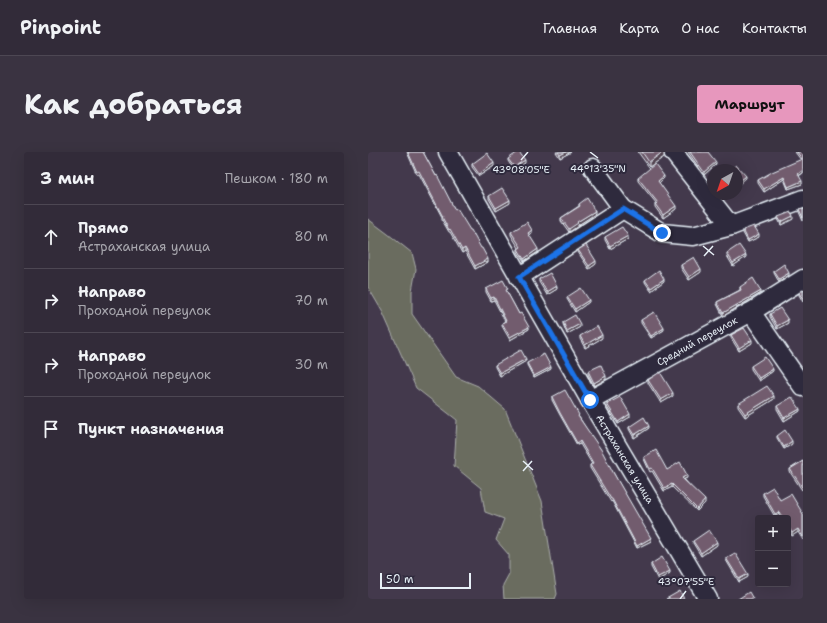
<!DOCTYPE html>
<html lang="ru">
<head>
<meta charset="utf-8">
<style>
	:root { --surface:#322b39; --page:#3a3341; --text:#f1f3f6; --muted:#a8a7ae; --line:#4d4753; --accent:#e797bd }
	body { margin:0; font-family:"Shantell Sans",sans-serif; background:var(--page); color:var(--text) }
	.controls { position:absolute; right:12px; bottom:12px; display:grid; overflow:hidden; border-radius:4px; box-shadow:0 4px 16px #0002 }
	.controls button { width:36px; height:36px; display:grid; place-items:center; padding:0; border:0; border-bottom:1px solid var(--line); background:var(--surface); color:var(--text); font:20px sans-serif }
	.compass { position:absolute; left:339px; top:12px; width:36px; height:36px; border-radius:50%; background:var(--surface); box-shadow:0 4px 16px #0002; rotate:220deg }
	.scale { position:absolute; left:12px; bottom:10px; width:91px; box-sizing:border-box; padding-left:4px; border:2px solid #e8f1f8; border-top:0; font-size:11px; line-height:14px; white-space:nowrap; color:#e8f1f8; -webkit-text-stroke:3px #2f2a3d; paint-order:stroke }
	.stop { position:absolute; width:12px; height:12px; margin:-9px; border:3px solid #1a73e8; border-radius:50%; background:#fff }
	.stop.end { background:#1a73e8; border-color:#fff; box-shadow:0 1px 4px #0008 }
	.list { margin:0; padding:0; list-style:none }
	h2 { display:flex; justify-content:space-between; align-items:center; height:52px; margin:0; padding:0 16px; font-size:17px }
	h2 small { font-size:13px; font-weight:400; color:var(--muted) }
	.list li { display:grid; grid-template-columns:26px 1fr auto; gap:12px; align-items:center; box-sizing:border-box; height:64px; padding:0 16px; border-top:1px solid var(--line) }
	.list b { display:block; font-size:15px; white-space:nowrap }
	.list p { margin:0; font-size:13px; white-space:nowrap; color:var(--muted) }
	.list em { font-size:13px; font-style:normal; color:var(--muted) }
	.icon { flex:none; width:22px; height:22px; fill:none; stroke:currentColor; stroke-width:2; stroke-linecap:round; stroke-linejoin:round }
	.map { position:relative; flex:none; width:435px; height:447px; overflow:hidden; border-radius:4px }
	header { display:flex; align-items:center; gap:24px; box-sizing:border-box; height:56px; padding:0 20px; background:var(--surface); border-bottom:1px solid var(--line) }
	header strong { font-size:19px }
	nav { display:flex; gap:22px; margin-inline-start:auto; font-size:14px }
	.intro { display:flex; align-items:center; justify-content:space-between; box-sizing:border-box; height:96px; padding:0 24px }
	h1 { margin:0; font-size:28px }
	.button { padding:10px 18px; border-radius:4px; background:var(--accent); color:#111; font-size:14px; font-weight:700 }
	main { display:flex; gap:24px; padding:0 24px }
	aside { flex:1; background:var(--surface); border-radius:4px; box-shadow:0 4px 16px #0002 }
	.map>svg:first-child { display:block }
	.green { fill:#6b6c5e; stroke:#aaaeab }
	.lines { fill:none; stroke-linecap:round; stroke-linejoin:round }
	.minor-casing { stroke:#e8f1f8; stroke-width:21 }
	.minor { stroke:#2f2a3d; stroke-width:18 }
	.wall { fill:#624e5f; stroke:#e8f1f8 }
	.shaded-wall { fill:#50404d; stroke:#e8f1f8 }
	.building { fill:#725b6e; stroke:#e8f1f8 }
	.route { stroke:#1a73e8; stroke-width:5 }
	.ticks { fill:none; stroke:#e8f1f8; stroke-width:1.5 }
	.labels { text-anchor:middle; dominant-baseline:central; stroke-width:4; stroke-linejoin:round; paint-order:stroke }
	.street-label { font-size:10px; fill:#e8f1f8; stroke:#2f2a3d }
	.ticks-label { font-size:10px; text-anchor:middle; fill:#e8f1f8; stroke:#2f2a3d; stroke-width:4; stroke-linejoin:round; paint-order:stroke }
</style>
</head>
<body>
<header>
<strong>Pinpoint</strong>
<nav><a>Главная</a><a>Карта</a><a>О нас</a><a>Контакты</a></nav>
</header>
<div class="intro"><h1>Как добраться</h1><a class="button">Маршрут</a></div>
<main>
<aside>
<h2>3 мин<small>Пешком · 180 m</small></h2>
<ul class="list">
<li><svg class="icon" aria-label="ahead" viewBox="0 0 24 24"><path d="M12 20V5M6 11l6-6 6 6"/></svg><div><b>Прямо</b><p>Астраханская улица</p></div><em>80 m</em></li>
<li><svg class="icon" aria-label="right" viewBox="0 0 24 24"><path d="M7 20v-9h11M14 6l5 5-5 5"/></svg><div><b>Направо</b><p>Проходной переулок</p></div><em>70 m</em></li>
<li><svg class="icon" aria-label="right" viewBox="0 0 24 24"><path d="M7 20v-9h11M14 6l5 5-5 5"/></svg><div><b>Направо</b><p>Проходной переулок</p></div><em>30 m</em></li>
<li><svg class="icon" aria-label="arrive" viewBox="0 0 24 24"><path d="M6 21V4h12l-3 4 3 4H6"/></svg><div><b>Пункт назначения</b></div></li>
</ul>
</aside>
<div class="map">
<svg width="435" height="447" viewBox="0 0 435 447">
	<rect width="100%" height="100%" fill="#43394c"/>
	<filter id="ink" filterUnits="userSpaceOnUse"><feTurbulence type="fractalNoise" baseFrequency=".025" numOctaves="2"/><feDisplacementMap in="SourceGraphic" scale="8" xChannelSelector="R" yChannelSelector="G"/><feConvolveMatrix kernelMatrix="1 2 1 2 8 2 1 2 1" color-interpolation-filters="sRGB"/></filter>
	<g filter="url(#ink)">
		<path class="green" d="M0 67 20 82 44 101 48 117 44 139V162L88 225 110 234 137 257 174 349 189 442 187 447H136L135 433 141 422V403L128 388 136 367 117 360 113 336 86 314 89 268 48 236 14 159 0 135Z"/>
		<g class="lines">
			<defs>
				<g id="minor">
					<path d="M80 0 222 248 340 447"/>
					<path d="M305 0 363 74"/>
					<path d="M225 16 255 57"/>
					<path d="M151 125 255 57 294 81 325 84 363 74 435 47"/>
					<path d="M383 160 435 235"/>
					<path d="M222 248 383 160 435 127"/>
				</g>
			</defs>
			<use href="#minor" class="minor-casing"/>
			<use href="#minor" class="minor"/>
		</g>
		<g class="wall">
			<path d="M39 0H55L68 24 87 58 120 110 107 117 97 99 94 101 82 80H81L74 68V65L51 22 49 23Z"/>
			<path d="M188 0H203L192 6Z"/>
			<path d="M270 0H296V5L281 15Z"/>
			<path d="M320 0H334L348 12 336 23Z"/>
			<path d="M427 0H435V21L431 24 434 32 420 37 416 27 396 40 390 31V28L433 8Z"/>
			<path d="M140 7 157 11 146 18 140 9Z"/>
			<path d="M104 12 126 14 111 24 104 15Z"/>
			<path d="M270 26H296L291 31 308 57 295 66 287 55V52H289L270 29Z"/>
			<path d="M121 44 142 51 128 59 121 47Z"/>
			<path d="M211 52 227 62 210 73V74L201 80 193 69V66L211 54Z"/>
			<path d="M435 56V69L431 60V57Z"/>
			<path d="M410 65 425 67 413 73 410 67Z"/>
			<path d="M375 78 391 85 380 90 375 81Z"/>
			<path d="M143 80 164 81 161 83 170 100 156 109 150 100V97L151 96 143 83Z"/>
			<path d="M237 85 260 87 242 97 237 88Z"/>
			<path d="M210 98 228 112 221 117 210 100Z"/>
			<path d="M359 101 378 105 365 114 359 104Z"/>
			<path d="M313 113 333 120 321 128 313 116Z"/>
			<path d="M406 119 421 123 411 130 406 121Z"/>
			<path d="M171 127 189 137 179 143 171 130Z"/>
			<path d="M277 128 296 129 283 139 277 130Z"/>
			<path d="M372 135 393 141 355 164 349 152V150L372 138Z"/>
			<path d="M118 137 140 140H139L151 162 161 177 142 188 134 174V171L137 169 126 148 123 149 118 140Z"/>
			<path d="M435 138V150L431 143V141Z"/>
			<path d="M199 145 221 150 207 160 199 147Z"/>
			<path d="M402 162 420 171 409 177 402 165Z"/>
			<path d="M273 168 296 178 283 186 273 171Z"/>
			<path d="M195 170 212 175 199 182 195 172Z"/>
			<path d="M363 183 384 191 371 199 363 186Z"/>
			<path d="M212 184 234 186 217 196 212 187Z"/>
			<path d="M158 209 132 224 127 215V213Z"/>
			<path d="M159 211 183 217 166 226 159 213Z"/>
			<path d="M383 214 405 219 391 229 383 217Z"/>
			<path d="M220 219 238 227 226 234 220 222Z"/>
			<path d="M280 228 305 244 293 251 280 231Z"/>
			<path d="M184 245 211 265 246 322 283 389 269 396 244 349 243 350 222 316V313L224 312 212 292 209 293 192 263 184 248Z"/>
			<path d="M406 247 377 265 370 255V252Z"/>
			<path d="M239 252 262 265 250 272 239 255Z"/>
			<path d="M409 254 432 259 416 269 409 257Z"/>
			<path d="M261 275 281 276 266 286 261 277Z"/>
			<path d="M409 284 424 292 416 297 409 286Z"/>
			<path d="M276 305 299 318 319 326 316 327 337 351 329 359 304 335 296 339 284 319 282 320 276 307Z"/>
			<path d="M435 309V337L434 338 422 320V317Z"/>
			<path d="M395 341 412 348 435 362V388L430 380 424 384 420 377V366H413L411 362 407 365 395 344Z"/>
			<path d="M325 389 349 393 333 404 325 391Z"/>
			<path d="M358 406 380 425 371 430 358 408Z"/>
			<path d="M283 412 302 421 290 428 283 415Z"/>
		</g>
		<g class="shaded-wall">
			<path d="M198 0H203L192 6V3Z"/>
			<path d="M295 0H296V5L281 15V10Z"/>
			<path d="M157 8V11L146 18V15Z"/>
			<path d="M348 10V12L336 23V20Z"/>
			<path d="M126 11V14L111 24V22Z"/>
			<path d="M435 18V21L430 24V22Z"/>
			<path d="M296 24V26L290 32V29Z"/>
			<path d="M378 24V26L369 34V31Z"/>
			<path d="M416 25V27L396 40V37Z"/>
			<path d="M434 29V32L420 37V35Z"/>
			<path d="M142 48V51L128 59V56Z"/>
			<path d="M308 54V57L295 66V63Z"/>
			<path d="M227 59V62L210 73V74L201 80V77L209 70Z"/>
			<path d="M425 64V67L413 73V70Z"/>
			<path d="M164 78V81L160 83V81Z"/>
			<path d="M391 82V85L380 90V88Z"/>
			<path d="M260 84V87L242 97V94Z"/>
			<path d="M97 96V99L94 101V98Z"/>
			<path d="M170 97V100L156 109V107Z"/>
			<path d="M378 103V105L365 114V111Z"/>
			<path d="M120 107V110L107 117V114Z"/>
			<path d="M228 109V112L221 117V114Z"/>
			<path d="M333 117V120L321 128V125Z"/>
			<path d="M421 121V123L411 130V127Z"/>
			<path d="M296 127V129L283 139V136Z"/>
			<path d="M189 134V137L179 143V140Z"/>
			<path d="M393 139V141L355 164V161Z"/>
			<path d="M126 145V148L123 149V146Z"/>
			<path d="M221 148V150L207 160V157Z"/>
			<path d="M420 168V171L409 177V174Z"/>
			<path d="M212 172V175L199 182V179Z"/>
			<path d="M161 175V177L142 188V185Z"/>
			<path d="M296 176V178L283 186V184Z"/>
			<path d="M234 183V186L217 196V193Z"/>
			<path d="M384 188V191L371 199V196Z"/>
			<path d="M158 207V209L132 224V221Z"/>
			<path d="M183 215V217L166 226V224Z"/>
			<path d="M405 217V219L391 229V226Z"/>
			<path d="M238 224V227L226 234V231Z"/>
			<path d="M305 241V244L293 251V248Z"/>
			<path d="M406 244V247L377 265V262Z"/>
			<path d="M432 257V259L416 269V266Z"/>
			<path d="M262 262V265L250 272V270Z"/>
			<path d="M281 274V276L266 286V283Z"/>
			<path d="M212 289V292L209 293V291Z"/>
			<path d="M424 289V292L416 297V295Z"/>
			<path d="M319 323V326L314 328V326Z"/>
			<path d="M304 332V335L296 339V336Z"/>
			<path d="M337 348V351L329 359V357Z"/>
			<path d="M411 360V362L407 365V362Z"/>
			<path d="M430 377V380L424 384V381Z"/>
			<path d="M283 386V389L269 396V394Z"/>
			<path d="M349 390V393L333 404V401Z"/>
			<path d="M302 419V421L290 428V425Z"/>
			<path d="M380 422V425L371 430V427Z"/>
		</g>
		<g class="building">
			<path d="M40 0H55L68 24 69 23 87 58 89 57 102 78H103L113 96H114L120 107 107 114 97 96 94 98 82 77 81 78 74 65H75L51 19 49 20Z"/>
			<path d="M150 0H151L157 8 146 15 140 7Z"/>
			<path d="M190 0H198L192 3Z"/>
			<path d="M274 0H295L281 10Z"/>
			<path d="M322 0H340L348 10 336 20Z"/>
			<path d="M429 0H435V18L430 22 434 29 420 35 416 25 396 37 390 28 404 20 434 7Z"/>
			<path d="M119 1 126 11 111 22 104 12Z"/>
			<path d="M287 12 296 24 290 29 308 54 295 63 287 52 290 51 270 26Z"/>
			<path d="M368 13 378 24 369 31V18H362Z"/>
			<path d="M134 36 142 48 128 56 121 44Z"/>
			<path d="M219 46 227 59 209 70 210 71 201 77 193 66 212 54 211 52Z"/>
			<path d="M435 56V66L431 57Z"/>
			<path d="M423 60 425 64 413 70 410 65Z"/>
			<path d="M159 70 164 78 160 81 170 97 156 107 150 97 153 95 143 80Z"/>
			<path d="M386 74 391 82 380 88 375 78Z"/>
			<path d="M254 75 260 84 242 94 237 85Z"/>
			<path d="M218 93 228 109 221 114 210 98Z"/>
			<path d="M371 93 378 103 365 111 359 101Z"/>
			<path d="M326 105 333 117 321 125 313 113Z"/>
			<path d="M416 112 421 121 411 127 406 119Z"/>
			<path d="M291 118 296 127 283 136 277 128Z"/>
			<path d="M182 121 189 134 179 140 171 127Z"/>
			<path d="M385 126 393 139 355 161 349 150 373 138 372 135Z"/>
			<path d="M135 128 140 137 138 138 151 162 153 161 161 175 142 185 134 171 138 169 126 145 123 146 118 137Z"/>
			<path d="M213 136 221 148 207 157 199 145Z"/>
			<path d="M435 138V147L431 141Z"/>
			<path d="M412 156 420 168 409 174 402 162Z"/>
			<path d="M286 160 296 176 283 184 273 168Z"/>
			<path d="M207 163 212 172 199 179 195 170Z"/>
			<path d="M229 174 234 183 217 193 212 184Z"/>
			<path d="M376 176 384 188 371 196 363 183Z"/>
			<path d="M153 198 158 207 132 221 127 213Z"/>
			<path d="M176 202 183 215 166 224 159 211Z"/>
			<path d="M397 205 405 217 391 226 383 214Z"/>
			<path d="M233 213 238 224 226 231 220 219Z"/>
			<path d="M292 220 305 241 293 248 280 228Z"/>
			<path d="M399 234 406 244 377 262 370 252Z"/>
			<path d="M197 238 211 263 210 264 234 299 246 322 283 386 269 394 244 347H243L222 313 225 311 212 289 209 291 192 261 184 245Z"/>
			<path d="M252 245 262 262 250 270 239 252Z"/>
			<path d="M424 245 432 257 416 266 409 254Z"/>
			<path d="M276 265 281 274 266 283 261 275Z"/>
			<path d="M417 278 424 289 416 295 409 284Z"/>
			<path d="M288 298 299 318 312 310 319 323 314 326 337 348 329 357 304 332 296 336 284 316 282 317 276 305Z"/>
			<path d="M435 309V335H434L422 317Z"/>
			<path d="M405 335 412 348 423 342 435 362V385L430 377 424 381 420 374V366H415L411 360 407 362 395 341Z"/>
			<path d="M341 378 349 390 333 401 325 389Z"/>
			<path d="M367 401 380 422 371 427 358 406Z"/>
			<path d="M294 405 302 419 290 425 283 412Z"/>
			<path d="M312 439 316 447H298Z"/>
			<path d="M381 440 385 447H370Z"/>
		</g>
	</g>
	<g class="lines" filter="url(#ink)">
		<path class="route" d="M222 248 151 125 255 57 294 81"/>
	</g>
	<path class="ticks" d="M222 0 230 6M153 8 160 0M335 94 346 103M336 104 345 94M155 309 165 318M155 319 164 309M312 447 318 439"/>
	<g class="labels">
		<g class="street-label">
			<text transform="translate(329 189) rotate(-29)">Средний переулок</text>
			<text transform="translate(257 307) rotate(59)">Астраханская улица</text>
		</g>
	</g>
	<g class="ticks-label">
		<text x="230" y="20">44°13'35"N</text>
		<text x="153" y="21">43°08'05"E</text>
		<text x="318" y="433">43°07'55"E</text>
	</g>
</svg>
<div class="controls">
<button>+</button>
<button>−</button>
</div>
<svg class="compass" viewBox="-18 -18 36 36"><path d="M0-13l5 13h-10z" fill="#e53935"/><path d="M0 13l5-13h-10z" fill="#a8a7ae"/></svg>
<div class="scale">50 m</div>
<div class="stop" style="left:222px;top:248px"></div>
<div class="stop end" style="left:294px;top:81px"></div>
</div>
</main>
</body>
</html>
